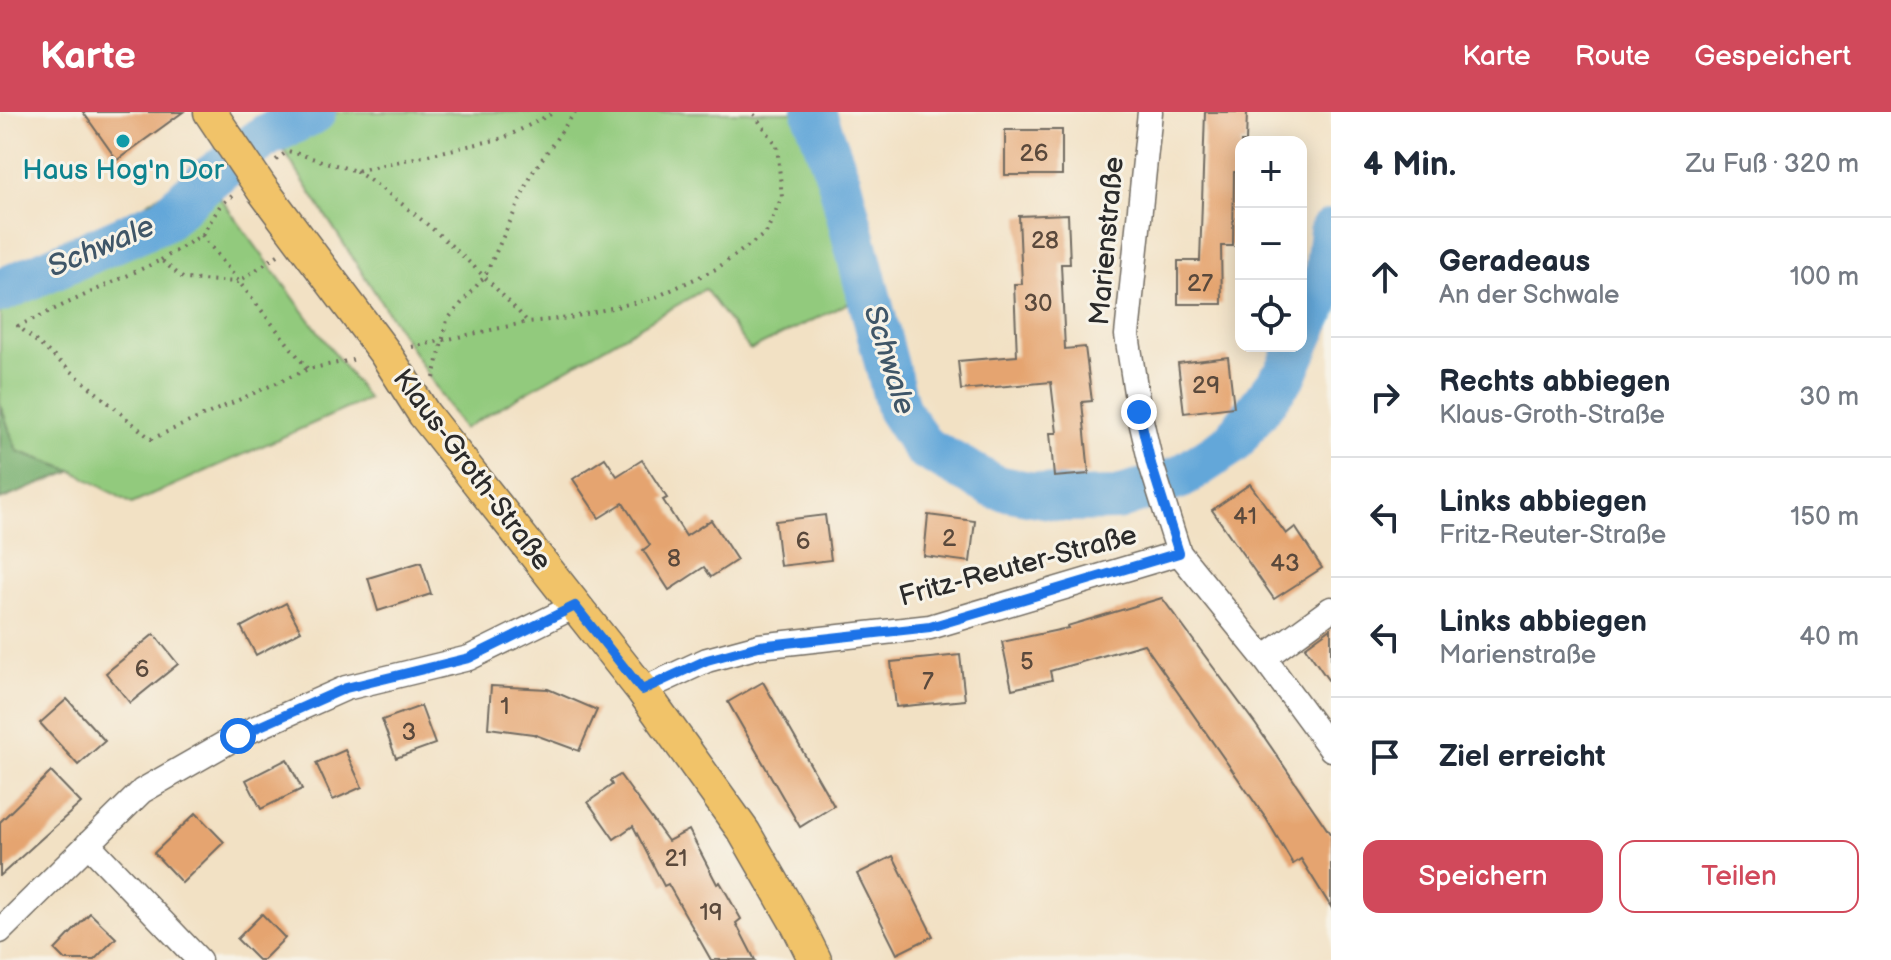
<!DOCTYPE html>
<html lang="de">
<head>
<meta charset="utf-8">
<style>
	:root { --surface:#fff; --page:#f2f2f3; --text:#1f2937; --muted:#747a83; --line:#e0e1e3; --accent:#d1495b }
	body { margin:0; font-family:"Balsamiq Sans",sans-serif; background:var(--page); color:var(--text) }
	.controls { position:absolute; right:24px; top:24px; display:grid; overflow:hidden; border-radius:16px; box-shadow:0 4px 20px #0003 }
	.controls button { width:72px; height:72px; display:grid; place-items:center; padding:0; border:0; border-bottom:2px solid var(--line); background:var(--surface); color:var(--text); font:40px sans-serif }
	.stop { position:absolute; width:24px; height:24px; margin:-18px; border:6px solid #1a73e8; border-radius:50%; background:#fff }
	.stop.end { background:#1a73e8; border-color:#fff; box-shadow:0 2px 8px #0008 }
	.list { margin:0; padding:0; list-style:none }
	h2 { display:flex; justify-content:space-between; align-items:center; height:104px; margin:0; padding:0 32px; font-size:34px }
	h2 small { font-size:26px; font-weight:400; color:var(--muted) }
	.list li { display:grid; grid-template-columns:52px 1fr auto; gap:24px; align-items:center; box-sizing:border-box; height:120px; padding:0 32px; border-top:2px solid var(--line) }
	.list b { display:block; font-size:30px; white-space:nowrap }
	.list p { margin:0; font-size:26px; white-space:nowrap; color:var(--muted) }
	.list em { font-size:26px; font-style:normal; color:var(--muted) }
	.actions { display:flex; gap:16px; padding:24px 32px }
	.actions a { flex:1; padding:18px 0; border:2px solid var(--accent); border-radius:16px; text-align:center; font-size:28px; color:var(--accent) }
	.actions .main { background:var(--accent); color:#fff }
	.icon { flex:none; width:44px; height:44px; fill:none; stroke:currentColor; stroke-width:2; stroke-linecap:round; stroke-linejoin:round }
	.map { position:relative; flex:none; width:1331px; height:848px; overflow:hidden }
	header { display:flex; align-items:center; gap:48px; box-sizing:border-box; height:112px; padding:0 40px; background:var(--accent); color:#fff }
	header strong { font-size:38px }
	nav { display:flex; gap:44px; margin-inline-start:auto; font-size:28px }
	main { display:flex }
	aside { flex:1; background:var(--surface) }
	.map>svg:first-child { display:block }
	.green { fill:#92ca7d; stroke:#5e7a54; stroke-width:2 }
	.forest { fill:#75ae6c; stroke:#506c4c; stroke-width:2 }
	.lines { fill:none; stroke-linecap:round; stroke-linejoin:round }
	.river { stroke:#64a7d9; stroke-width:44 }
	.building { fill:#e5a46f }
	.minor-casing { stroke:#716b61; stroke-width:27 }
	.major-casing { stroke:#716b61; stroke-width:35 }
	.path { stroke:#716b61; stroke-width:4; stroke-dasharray:2 6; stroke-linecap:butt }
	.minor { stroke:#fff; stroke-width:24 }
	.major { stroke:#f1c369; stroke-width:32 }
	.major-bridge-casing { stroke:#716b61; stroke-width:35; stroke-linecap:butt }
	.major-bridge { stroke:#f1c369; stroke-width:32 }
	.route { stroke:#1a73e8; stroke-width:10 }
	.culture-dot { fill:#0f9aa8; stroke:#f7f3e8; stroke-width:3 }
	.labels { text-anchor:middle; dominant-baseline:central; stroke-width:6; stroke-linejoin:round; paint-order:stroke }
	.number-label { font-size:24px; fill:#5a493c }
	.culture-label { font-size:28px; fill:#0d838f; stroke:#f7f3e8 }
	.street-label { font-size:28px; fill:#2b2b2b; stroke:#f7f3e8 }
	.water-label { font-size:30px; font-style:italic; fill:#3f5668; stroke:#f7f3e8 }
</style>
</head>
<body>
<header>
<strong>Karte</strong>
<nav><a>Karte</a><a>Route</a><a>Gespeichert</a></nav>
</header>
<main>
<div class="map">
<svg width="1331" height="848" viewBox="0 0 1331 848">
	<rect width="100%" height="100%" fill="#f7f3e8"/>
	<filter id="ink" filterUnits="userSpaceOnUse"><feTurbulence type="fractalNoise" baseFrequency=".0125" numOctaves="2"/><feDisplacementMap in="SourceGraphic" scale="16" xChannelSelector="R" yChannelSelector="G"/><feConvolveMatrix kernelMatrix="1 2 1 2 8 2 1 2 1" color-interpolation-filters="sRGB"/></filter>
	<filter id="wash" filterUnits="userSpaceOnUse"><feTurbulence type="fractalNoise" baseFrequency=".006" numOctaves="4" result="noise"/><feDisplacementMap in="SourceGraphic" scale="32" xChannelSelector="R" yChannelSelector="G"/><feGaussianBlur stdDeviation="1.8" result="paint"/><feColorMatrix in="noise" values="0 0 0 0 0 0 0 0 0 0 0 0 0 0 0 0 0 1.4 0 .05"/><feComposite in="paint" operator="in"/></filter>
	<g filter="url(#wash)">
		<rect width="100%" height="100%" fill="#f2e1c4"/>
		<g class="green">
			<path d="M283 0H814L839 68 868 182 750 238 705 177 463 317 264 8Z"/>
			<path d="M199 57 368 287 132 392 73 359 17 339 0 292V159L123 107Z"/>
		</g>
		<path class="forest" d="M0 292 17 339 73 359 0 388Z"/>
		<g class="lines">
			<g class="river">
				<path d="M814 0 839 68 898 297 923 335 995 375 1067 388 1117 387 1181 365 1231 332 1286 261 1298 234"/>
				<path d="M0 179 165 107 207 68 267 23 314 0"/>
				<path d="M1301 227 1325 173 1331 119"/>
			</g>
		</g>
		<g id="blocks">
			<g class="building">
				<path d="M83 0H183L117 48Z"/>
				<path d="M1205 0H1247L1246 30H1241V60H1234L1233 134H1221L1222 192H1178V149H1200Z"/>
				<rect x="1005" y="18" width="57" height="45"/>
				<path d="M1068 102 1070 152H1061L1065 237 1085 235 1092 289 1082 290 1089 362 1054 365 1050 321H1057L1051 270 961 278 958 249 1017 244 1014 172H1022L1019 104Z"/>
				<path d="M1228 245 1234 295 1184 301 1178 251Z"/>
				<path d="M605 346 617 364 642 348 667 386 663 388 686 424 711 408 737 448 711 465 704 455 669 478 643 438 650 433 623 391 599 406 573 367Z"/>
				<path d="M1250 372 1286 422 1295 415 1322 456 1274 487 1212 398Z"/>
				<path d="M825 403 831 448 780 454 775 409Z"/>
				<path d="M928 403 975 409 970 450 924 444Z"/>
				<path d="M421 450 431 482 378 499 368 466Z"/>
				<path d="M1162 486 1256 613 1331 723V795L1301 747 1293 752 1267 708 1144 532 1050 559 1052 568 1012 577 1002 530 1068 516 1067 514Z"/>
				<path d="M286 491 301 519 256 543 241 515Z"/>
				<path d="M1331 516V572L1305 535Z"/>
				<path d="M154 522 178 552 130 591 106 561Z"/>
				<path d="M960 543 965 588 896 595 891 550Z"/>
				<path d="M763 570 834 694 800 715 728 590Z"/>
				<path d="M491 574 548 577 597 598 579 639 533 622 488 616Z"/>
				<path d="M67 587 105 629 78 653 40 611Z"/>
				<path d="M421 594 435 632 396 646 382 608Z"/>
				<path d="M345 638 362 675 333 688 316 651Z"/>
				<path d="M287 647 302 677 261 697 246 668Z"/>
				<path d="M51 660 81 691 0 764V710Z"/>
				<path d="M620 663 668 729 689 718 717 772 720 770 741 807 736 811 755 848H711L668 772 664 774 633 714 614 727 588 690 612 673 610 669Z"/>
				<path d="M196 701 224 730 182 771 154 741Z"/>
				<path d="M893 744 933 824 897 842 857 762Z"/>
				<path d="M90 801 116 826 94 848H65L55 838Z"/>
				<path d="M262 802 285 826 263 848H258L237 827Z"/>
			</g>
		</g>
	</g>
	<g filter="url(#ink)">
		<use href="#blocks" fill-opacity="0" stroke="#716b61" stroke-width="2"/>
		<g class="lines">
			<defs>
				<g id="minor">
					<path d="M1150 0 1127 223 1139 300 1151 352 1179 441 1264 546 1331 637"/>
					<path d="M1264 546 1331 497"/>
					<path d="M642 578 707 548 759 534 930 515 1179 441"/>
					<path d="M88 732 199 848"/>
					<path d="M0 819 142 679 238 624 346 576 469 546 575 494"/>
				</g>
				<g id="major">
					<path d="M210 0 230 30"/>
					<path d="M262 77 385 241 424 302 642 578 744 720 798 814 815 848"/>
				</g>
			</defs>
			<use href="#minor" class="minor-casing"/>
			<use href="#major" class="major-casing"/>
			<g class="path">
				<path d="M276 48 288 39 356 59 504 26 555 0"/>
				<path d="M356 59C421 102 475 153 528 210L569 206 654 186 716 157 766 121 782 85 777 33 752 0"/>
				<path d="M202 123 307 256"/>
				<path d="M278 143 238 170 184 167 161 148 18 214 151 327 308 257 357 247"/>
				<path d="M161 148 202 123 220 94 232 84"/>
				<path d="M412 235 528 210"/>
				<path d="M434 266 447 208 485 164 533 60 575 0"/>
			</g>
			<use href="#minor" class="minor"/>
			<use href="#major" class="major"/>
			<defs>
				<path id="major-bridge" d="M230 30 262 77"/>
			</defs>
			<use href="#major-bridge" class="major-bridge-casing"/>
			<use href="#major-bridge" class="major-bridge"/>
		</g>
	</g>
	<g class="lines" filter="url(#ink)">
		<path class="route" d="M238 624 346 576 469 546 575 494 642 578 707 548 759 534 930 515 1179 441 1151 352 1139 300"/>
	</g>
	<circle class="culture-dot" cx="123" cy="29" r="8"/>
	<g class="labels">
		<g class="number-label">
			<text x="1034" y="41">26</text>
			<text x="1045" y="128">28</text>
			<text x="1200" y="171">27</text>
			<text x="1038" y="191">30</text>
			<text x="1206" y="273">29</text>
			<text x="1245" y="404">41</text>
			<text x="949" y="426">2</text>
			<text x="803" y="429">6</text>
			<text x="674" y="446">8</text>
			<text x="1285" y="451">43</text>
			<text x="1027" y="549">5</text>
			<text x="142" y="557">6</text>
			<text x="928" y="569">7</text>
			<text x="505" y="594">1</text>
			<text x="409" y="620">3</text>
			<text x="676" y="746">21</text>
			<text x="711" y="800">19</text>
		</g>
		<g class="culture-label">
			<text x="123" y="58">Haus Hog'n Dor</text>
		</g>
		<g class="street-label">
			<text transform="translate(1107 129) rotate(-85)">Marienstraße</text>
			<text transform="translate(472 358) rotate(53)">Klaus-Groth-Straße</text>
			<text transform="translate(1018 454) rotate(-15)">Fritz-Reuter-Straße</text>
		</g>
		<g class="water-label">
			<text transform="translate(101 135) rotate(-23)">Schwale</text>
			<text transform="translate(889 248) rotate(73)">Schwale</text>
		</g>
	</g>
</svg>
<div class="controls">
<button>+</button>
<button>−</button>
<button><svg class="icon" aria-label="locate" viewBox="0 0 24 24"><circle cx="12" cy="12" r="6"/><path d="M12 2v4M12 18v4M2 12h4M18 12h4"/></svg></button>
</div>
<div class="stop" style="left:238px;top:624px"></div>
<div class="stop end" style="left:1139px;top:300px"></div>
</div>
<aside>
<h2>4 Min.<small>Zu Fuß · 320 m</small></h2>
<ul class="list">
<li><svg class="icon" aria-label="ahead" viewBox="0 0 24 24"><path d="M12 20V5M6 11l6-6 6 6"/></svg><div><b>Geradeaus</b><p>An der Schwale</p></div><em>100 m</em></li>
<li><svg class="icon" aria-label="right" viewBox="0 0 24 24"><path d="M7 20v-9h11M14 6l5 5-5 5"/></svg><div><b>Rechts abbiegen</b><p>Klaus-Groth-Straße</p></div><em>30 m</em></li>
<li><svg class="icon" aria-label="left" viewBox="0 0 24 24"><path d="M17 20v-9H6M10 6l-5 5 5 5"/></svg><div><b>Links abbiegen</b><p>Fritz-Reuter-Straße</p></div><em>150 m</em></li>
<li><svg class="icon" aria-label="left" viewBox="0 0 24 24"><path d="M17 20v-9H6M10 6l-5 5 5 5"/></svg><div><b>Links abbiegen</b><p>Marienstraße</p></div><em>40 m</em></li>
<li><svg class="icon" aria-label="arrive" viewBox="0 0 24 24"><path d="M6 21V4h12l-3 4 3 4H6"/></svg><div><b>Ziel erreicht</b></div></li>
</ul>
<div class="actions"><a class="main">Speichern</a><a>Teilen</a></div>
</aside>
</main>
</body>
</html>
